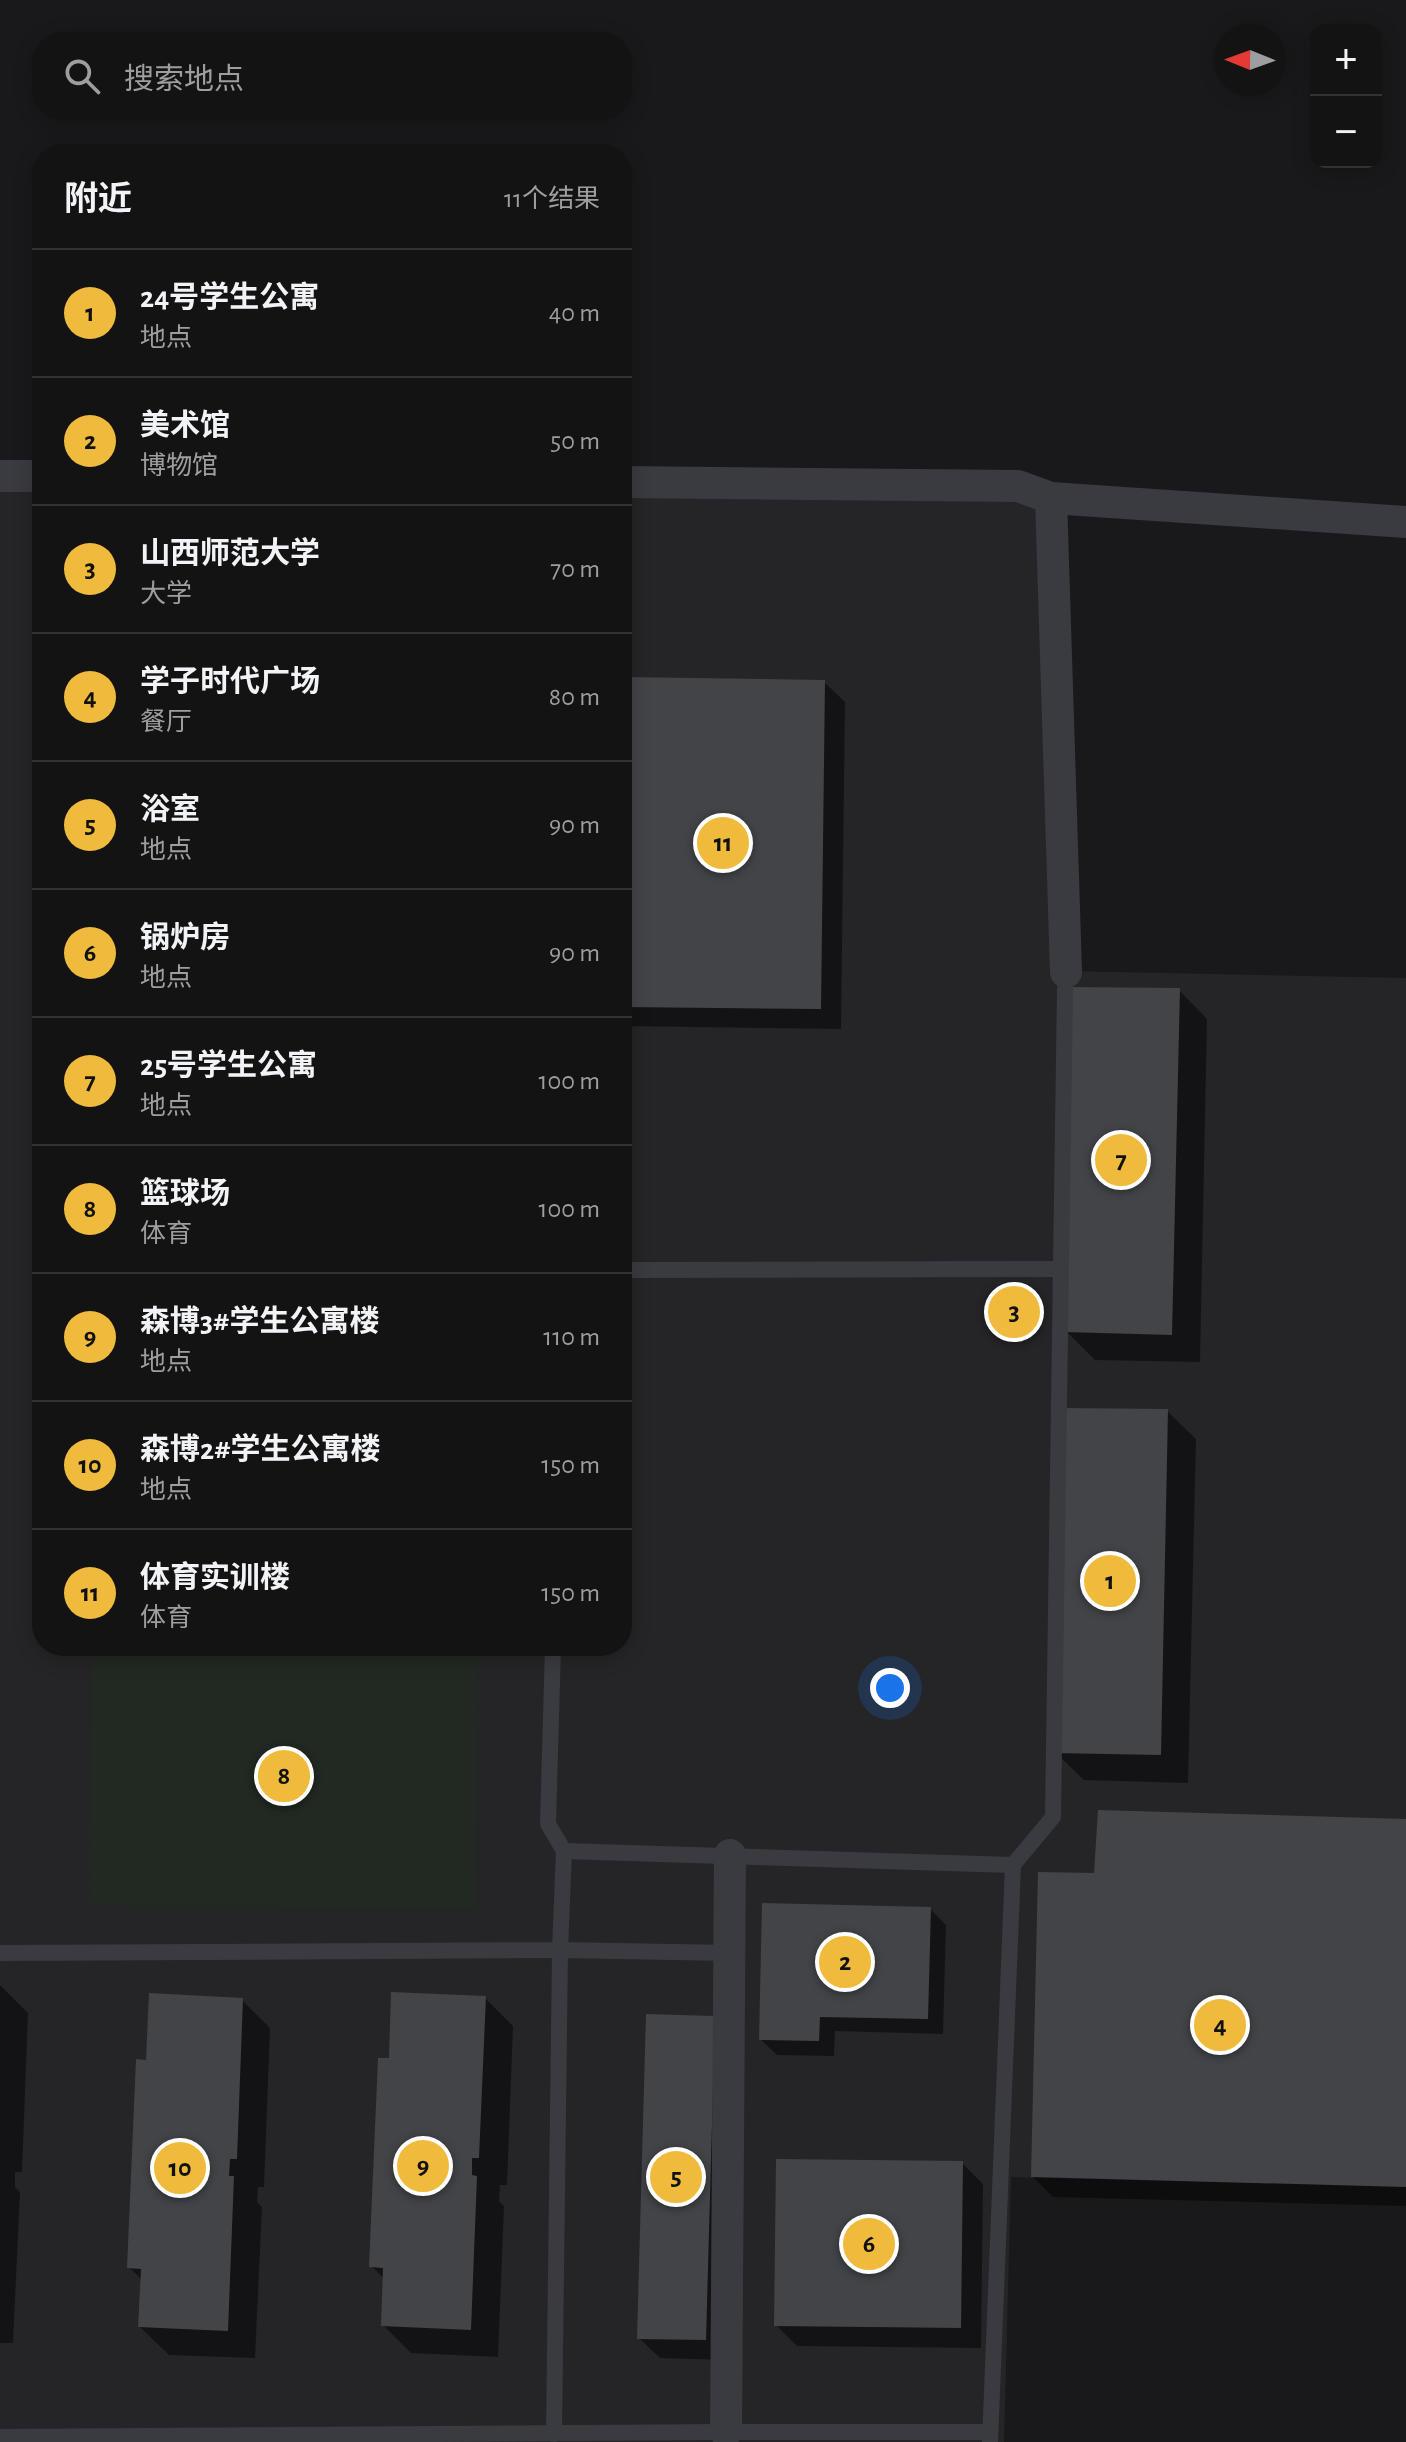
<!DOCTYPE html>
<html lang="zh">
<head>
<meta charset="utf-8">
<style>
	:root { --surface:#131314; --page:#1c1c1d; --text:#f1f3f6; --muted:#9d9ea0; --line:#323234; --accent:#f0bb3c }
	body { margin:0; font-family:"Alegreya Sans","Noto Sans SC",sans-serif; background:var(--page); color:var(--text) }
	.controls { position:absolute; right:24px; top:24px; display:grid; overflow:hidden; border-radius:16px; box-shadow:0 4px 20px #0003 }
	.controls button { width:72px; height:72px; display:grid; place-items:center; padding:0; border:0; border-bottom:2px solid var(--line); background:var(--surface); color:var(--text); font:40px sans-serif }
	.compass { position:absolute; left:1214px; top:24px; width:72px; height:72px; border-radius:50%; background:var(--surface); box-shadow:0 4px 20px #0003; rotate:271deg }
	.you { position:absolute; left:890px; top:1688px; width:28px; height:28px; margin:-20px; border:6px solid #fff; border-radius:50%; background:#1a73e8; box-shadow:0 0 0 12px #1a73e833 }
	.badge { display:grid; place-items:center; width:52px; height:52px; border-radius:50%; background:var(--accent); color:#111; font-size:26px; font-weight:700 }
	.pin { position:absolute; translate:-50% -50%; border:4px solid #fff; box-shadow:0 2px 8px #0006 }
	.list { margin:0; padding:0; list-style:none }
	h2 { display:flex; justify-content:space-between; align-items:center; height:104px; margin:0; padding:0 32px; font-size:34px }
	h2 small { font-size:26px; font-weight:400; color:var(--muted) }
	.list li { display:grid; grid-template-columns:52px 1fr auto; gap:24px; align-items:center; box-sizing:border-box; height:128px; padding:0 32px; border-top:2px solid var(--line) }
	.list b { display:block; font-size:30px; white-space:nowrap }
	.list p { margin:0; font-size:26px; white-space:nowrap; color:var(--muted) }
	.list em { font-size:26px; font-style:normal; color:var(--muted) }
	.icon { flex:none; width:44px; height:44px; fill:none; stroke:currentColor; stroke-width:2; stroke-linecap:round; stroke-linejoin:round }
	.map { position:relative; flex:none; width:1406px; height:2442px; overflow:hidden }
	.search { position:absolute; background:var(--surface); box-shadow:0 4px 20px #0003; left:32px; top:32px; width:600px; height:88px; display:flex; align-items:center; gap:20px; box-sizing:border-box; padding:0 28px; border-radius:32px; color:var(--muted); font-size:30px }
	.panel { position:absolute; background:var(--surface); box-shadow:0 4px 20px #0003; left:32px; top:144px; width:600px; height:1512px; border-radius:32px }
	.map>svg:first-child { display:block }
	.built { fill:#252528 }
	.green { fill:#212922 }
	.shadow { fill:#0007 }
	.building { fill:#434448 }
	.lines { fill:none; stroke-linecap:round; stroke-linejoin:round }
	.lane { stroke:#3a3b40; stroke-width:16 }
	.street { stroke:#3a3b40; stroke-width:32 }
</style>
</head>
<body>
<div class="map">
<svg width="1406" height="2442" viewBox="0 0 1406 2442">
	<rect width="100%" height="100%" fill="#19191b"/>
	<path class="built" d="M622 486 1051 498 1066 971 1406 978V2187L1011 2177 1004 2442H0V490L42 489V1646H622Z"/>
	<path class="green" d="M92 1646H479L476 1909 89 1905Z"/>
	<g class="shadow">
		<path d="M622 679 824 682 845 702 841 1029 622 1026Z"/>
		<path d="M1179 990 1207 1019 1200 1362 1095 1360 1066 1331Z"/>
		<path d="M1167 1411 1196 1439 1188 1783 1084 1780 1055 1752Z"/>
		<path d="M1406 1821V2206L1053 2197 1033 2177 1096 1875Z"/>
		<path d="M930 1909 946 1925 943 2034 835 2031 834 2056 777 2055 761 2040Z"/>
		<path d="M0 1985 28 2013 22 2172H15V2187L20 2192 13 2343H0Z"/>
		<path d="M485 1998 513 2026 507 2185H500L499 2201 504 2206 498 2357 411 2353 383 2325 385 2279 371 2266 391 2060Z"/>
		<path d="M242 2000 270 2028 264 2187H258L257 2202 262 2207 255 2358 169 2355 140 2327 142 2280 129 2267 148 2062Z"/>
		<path d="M714 2018 726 2360 660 2358 639 2338Z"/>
		<path d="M962 2163 983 2184 981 2348 797 2346 776 2325Z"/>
	</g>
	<g class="building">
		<path d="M622 677 825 680 821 1009 622 1007Z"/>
		<path d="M1069 987 1180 988 1172 1335 1064 1332Z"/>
		<path d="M1058 1408 1168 1409 1161 1755 1053 1753Z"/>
		<path d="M1098 1810 1406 1819V2187L1031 2177 1038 1872 1094 1873Z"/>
		<path d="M762 1903 931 1907 928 2019 820 2017 819 2041 759 2040Z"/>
		<path d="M391 1992 486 1996 479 2158H472V2175L477 2176 471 2330 381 2326 383 2268 369 2267 378 2058H389Z"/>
		<path d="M149 1993 243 1998 237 2159H230L229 2176H234L228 2331 138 2327 141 2269 127 2268 136 2059 146 2060Z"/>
		<path d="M646 2014 715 2016 706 2340 637 2339Z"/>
		<path d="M776 2159 963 2161 961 2328 774 2326Z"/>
	</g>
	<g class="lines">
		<g class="lane">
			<path d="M622 1270 1060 1269"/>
			<path d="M553 1646 548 1824 564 1851"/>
			<path d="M0 1953 560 1950 564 1851 1013 1865"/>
			<path d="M554 2434 560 1950 730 1953"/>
			<path d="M0 2437 726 2432H990"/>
			<path d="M990 2442 1013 1865 1053 1817 1065 989"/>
		</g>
		<g class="street">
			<path d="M0 476H42"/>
			<path d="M622 482 1018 486 1051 498 1406 522"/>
			<path d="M1051 498 1066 972"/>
			<path d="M726 2432 730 1855"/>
		</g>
	</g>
</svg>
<div class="controls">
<button>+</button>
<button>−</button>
</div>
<svg class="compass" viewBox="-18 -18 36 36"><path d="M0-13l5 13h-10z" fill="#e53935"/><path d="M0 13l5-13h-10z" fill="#9d9ea0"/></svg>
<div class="you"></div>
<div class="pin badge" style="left:1110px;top:1581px">1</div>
<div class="pin badge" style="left:845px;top:1962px">2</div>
<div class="pin badge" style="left:1014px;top:1312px">3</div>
<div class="pin badge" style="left:1220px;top:2025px">4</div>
<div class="pin badge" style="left:676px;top:2177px">5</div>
<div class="pin badge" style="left:869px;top:2244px">6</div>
<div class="pin badge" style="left:1121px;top:1160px">7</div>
<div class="pin badge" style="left:284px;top:1776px">8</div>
<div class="pin badge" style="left:423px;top:2166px">9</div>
<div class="pin badge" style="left:180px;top:2168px">10</div>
<div class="pin badge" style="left:723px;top:843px">11</div>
<div class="search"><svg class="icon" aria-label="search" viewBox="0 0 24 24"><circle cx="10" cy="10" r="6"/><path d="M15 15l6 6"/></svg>搜索地点</div>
<section class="panel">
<h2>附近<small>11个结果</small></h2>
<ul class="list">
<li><span class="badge">1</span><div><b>24号学生公寓</b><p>地点</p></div><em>40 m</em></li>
<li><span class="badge">2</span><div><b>美术馆</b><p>博物馆</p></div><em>50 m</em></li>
<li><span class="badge">3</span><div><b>山西师范大学</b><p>大学</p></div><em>70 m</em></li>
<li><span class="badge">4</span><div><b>学子时代广场</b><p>餐厅</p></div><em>80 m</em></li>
<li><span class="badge">5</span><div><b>浴室</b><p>地点</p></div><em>90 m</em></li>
<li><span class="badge">6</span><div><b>锅炉房</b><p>地点</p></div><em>90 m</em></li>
<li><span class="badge">7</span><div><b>25号学生公寓</b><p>地点</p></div><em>100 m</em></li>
<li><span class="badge">8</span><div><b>篮球场</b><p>体育</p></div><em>100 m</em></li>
<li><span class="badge">9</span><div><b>森博3#学生公寓楼</b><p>地点</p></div><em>110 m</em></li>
<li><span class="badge">10</span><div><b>森博2#学生公寓楼</b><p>地点</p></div><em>150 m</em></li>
<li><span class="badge">11</span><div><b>体育实训楼</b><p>体育</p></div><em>150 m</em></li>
</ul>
</section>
</div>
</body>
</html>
